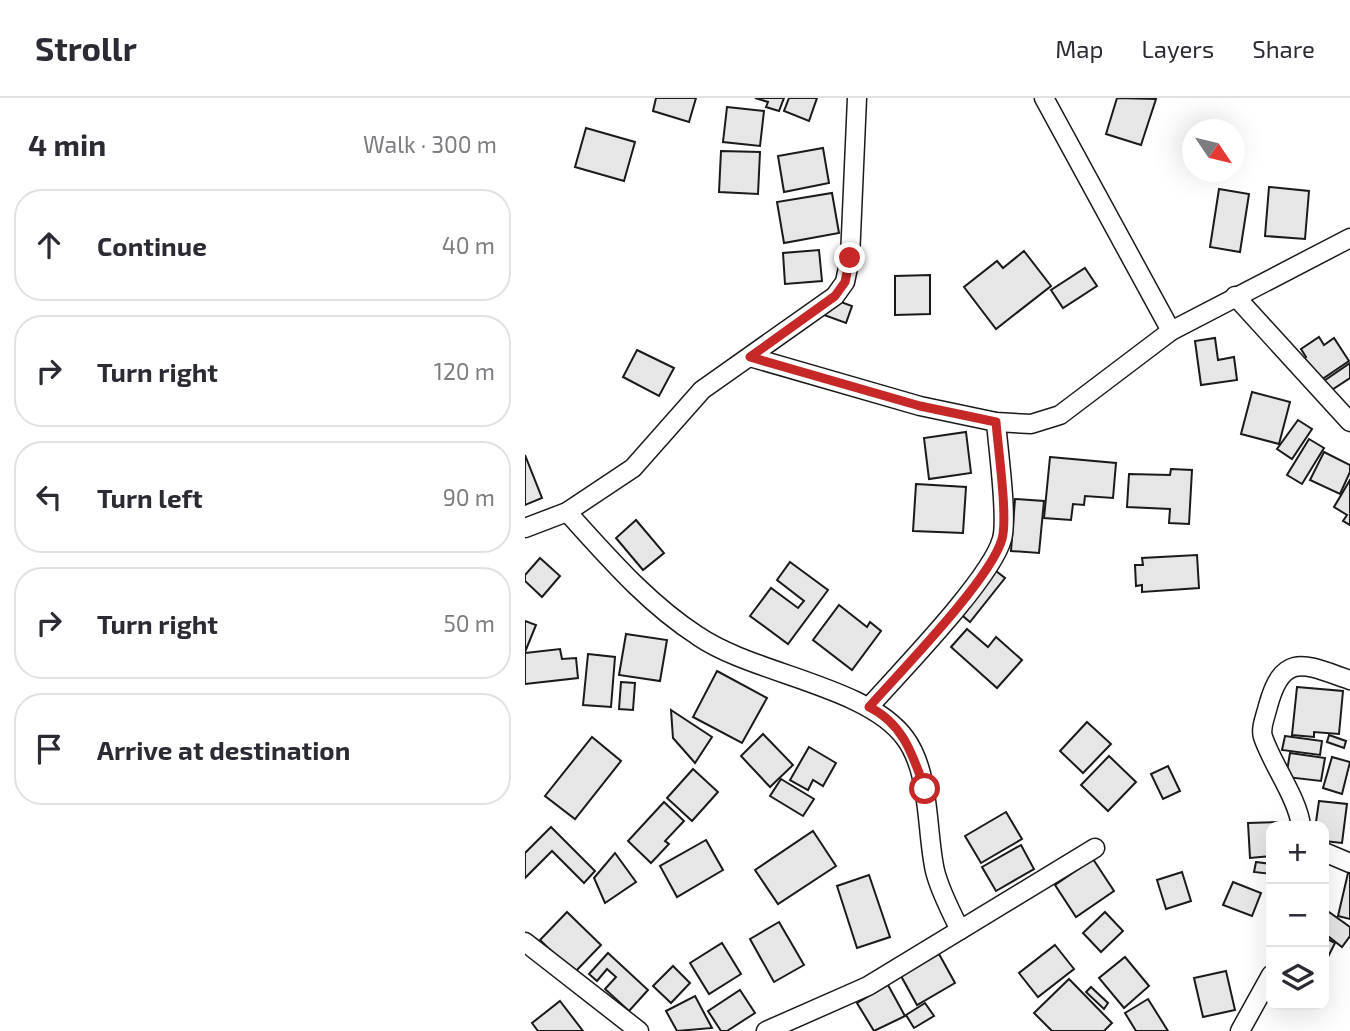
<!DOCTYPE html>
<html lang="en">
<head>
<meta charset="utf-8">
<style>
	:root { --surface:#fff; --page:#f2f2f3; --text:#2b2b33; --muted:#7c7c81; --line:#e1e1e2 }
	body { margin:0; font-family:"Exo 2",sans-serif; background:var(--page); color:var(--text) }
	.controls { position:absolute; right:21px; bottom:21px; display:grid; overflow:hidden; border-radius:14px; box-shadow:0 7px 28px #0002 }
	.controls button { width:63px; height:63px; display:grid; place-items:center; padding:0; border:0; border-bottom:2px solid var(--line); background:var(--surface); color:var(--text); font:35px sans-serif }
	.compass { position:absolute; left:657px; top:21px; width:63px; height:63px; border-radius:50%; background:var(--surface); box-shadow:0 7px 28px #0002; rotate:125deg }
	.stop { position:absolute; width:21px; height:21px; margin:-16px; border:5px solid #c62828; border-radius:50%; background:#fff }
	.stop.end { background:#c62828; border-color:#fff; box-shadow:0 2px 7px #0008 }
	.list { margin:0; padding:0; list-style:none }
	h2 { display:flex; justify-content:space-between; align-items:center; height:91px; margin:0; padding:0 28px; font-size:30px }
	h2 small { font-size:23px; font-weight:400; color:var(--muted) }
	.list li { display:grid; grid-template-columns:46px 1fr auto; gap:21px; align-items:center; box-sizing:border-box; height:112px; margin:0 14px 14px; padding:0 14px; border:2px solid var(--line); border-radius:28px }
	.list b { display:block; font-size:26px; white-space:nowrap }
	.list em { font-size:23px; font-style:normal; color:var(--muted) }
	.icon { flex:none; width:38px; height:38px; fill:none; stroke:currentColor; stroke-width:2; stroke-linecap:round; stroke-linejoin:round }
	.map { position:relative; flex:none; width:825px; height:933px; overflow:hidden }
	header { display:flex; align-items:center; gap:42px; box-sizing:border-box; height:98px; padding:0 35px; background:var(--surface); border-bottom:2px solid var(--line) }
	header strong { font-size:33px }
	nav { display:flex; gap:38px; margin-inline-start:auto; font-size:24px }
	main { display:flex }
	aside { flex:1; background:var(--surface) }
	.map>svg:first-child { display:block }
	.building { fill:#e6e6e6; stroke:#1a1a1a; stroke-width:2 }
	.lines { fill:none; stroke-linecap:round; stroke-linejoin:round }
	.street-casing { stroke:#1a1a1a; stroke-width:21 }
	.street { stroke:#fff; stroke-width:18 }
	.route { stroke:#c62828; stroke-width:9 }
</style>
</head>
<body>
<header>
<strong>Strollr</strong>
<nav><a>Map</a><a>Layers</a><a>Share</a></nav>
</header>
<main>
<aside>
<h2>4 min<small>Walk · 300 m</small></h2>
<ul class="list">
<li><svg class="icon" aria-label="ahead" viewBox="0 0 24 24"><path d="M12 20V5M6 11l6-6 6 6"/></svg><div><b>Continue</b></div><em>40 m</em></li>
<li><svg class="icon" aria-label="right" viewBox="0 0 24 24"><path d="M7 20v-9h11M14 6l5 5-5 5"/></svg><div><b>Turn right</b></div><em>120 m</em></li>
<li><svg class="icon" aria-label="left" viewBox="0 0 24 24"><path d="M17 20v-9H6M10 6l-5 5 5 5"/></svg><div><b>Turn left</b></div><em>90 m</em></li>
<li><svg class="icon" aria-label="right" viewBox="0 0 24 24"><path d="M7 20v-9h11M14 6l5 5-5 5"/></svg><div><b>Turn right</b></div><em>50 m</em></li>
<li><svg class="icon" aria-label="arrive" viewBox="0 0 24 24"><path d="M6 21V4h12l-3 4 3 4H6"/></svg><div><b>Arrive at destination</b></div></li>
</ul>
</aside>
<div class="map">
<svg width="825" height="933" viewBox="0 0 825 933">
	<rect width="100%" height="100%" fill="#fff"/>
	<g class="building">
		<path d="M131 0H171L164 24 128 13Z"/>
		<path d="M230 0H259L254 13 241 9 243 4Z"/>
		<path d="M264 0H292L284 23 259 13Z"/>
		<path d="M592 0 631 1 616 47 581 36Z"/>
		<path d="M202 9 239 13 235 48 198 44Z"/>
		<path d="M61 30 110 44 99 83 50 69Z"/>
		<path d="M298 50 304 85 259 94 253 58Z"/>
		<path d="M196 53 235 54 233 96 194 94Z"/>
		<path d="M744 89 784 93 780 141 740 138Z"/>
		<path d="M694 91 724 96 715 154 685 149Z"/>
		<path d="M307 95 314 135 259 145 252 104Z"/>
		<path d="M294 152 297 183 260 186 258 155Z"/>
		<path d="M499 153 526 188 471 231 439 189 472 163 478 170Z"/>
		<path d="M560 170 572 188 538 210 526 192Z"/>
		<path d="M405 177V216L370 217V178Z"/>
		<path d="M305 200 327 208 321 225 299 217Z"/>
		<path d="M794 239 799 247 809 240 824 263 787 288 772 265 781 259 776 251Z"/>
		<path d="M690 240 693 262 709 259 712 282 676 287 670 243Z"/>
		<path d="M112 252 149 270 134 298 98 279Z"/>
		<path d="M825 265V280L799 297 793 287Z"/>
		<path d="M727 294 765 304 754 346 716 336Z"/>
		<path d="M773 322 787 331 767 361 752 351Z"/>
		<path d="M441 334 446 375 404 381 399 340Z"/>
		<path d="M784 341 799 350 777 386 762 377Z"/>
		<path d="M799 354 825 367V374L815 396 785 382Z"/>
		<path d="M0 357 17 400 0 407Z"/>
		<path d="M525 359 591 365 588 400 560 398 559 407 548 406 546 422 519 420Z"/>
		<path d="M646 371 667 372 664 426 644 425 645 411 602 409 604 376 645 377Z"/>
		<path d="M825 382V427L818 423 822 417 809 409Z"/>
		<path d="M391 386 441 389 438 435 388 433Z"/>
		<path d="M490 401 519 403 514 455 486 453Z"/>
		<path d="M111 422 139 455 118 472 91 440Z"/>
		<path d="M672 457 674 490 617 494V487L611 488 610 467H618L617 460Z"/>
		<path d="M15 460 35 478 17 499 0 483V477Z"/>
		<path d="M265 464 303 492 263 546 225 518 246 490 273 510 279 503 252 482Z"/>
		<path d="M467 470 480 480 445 524 432 513Z"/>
		<path d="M314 507 342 529 345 524 356 533 327 572 288 542Z"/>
		<path d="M0 523 11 527 0 554Z"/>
		<path d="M442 531 463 549 471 539 497 562 472 590 426 549Z"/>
		<path d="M101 536 142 542 135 583 94 577Z"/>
		<path d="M35 551 37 561 51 560 53 580 0 586V555Z"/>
		<path d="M63 556 90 559 86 609 58 607Z"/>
		<path d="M192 573 242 600 217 645 168 619Z"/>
		<path d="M96 584 110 585 108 612 94 611Z"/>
		<path d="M772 589 818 593 814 636 789 634V639L767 637Z"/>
		<path d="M146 612 187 639 170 665 148 640Z"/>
		<path d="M562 624 586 646 558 675 535 653Z"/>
		<path d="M238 636 268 667 245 689 216 658Z"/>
		<path d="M804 637 821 643 819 650 802 644Z"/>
		<path d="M760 638 797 643 795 657 757 652Z"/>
		<path d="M67 639 96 663 50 721 20 698Z"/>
		<path d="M284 649 311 665 298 688 288 682 283 692 265 682Z"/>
		<path d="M765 655 800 660 796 683 761 679Z"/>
		<path d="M584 658 611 684 583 713 556 687Z"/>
		<path d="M807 659 825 664 817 696 798 690Z"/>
		<path d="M643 668 655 693 638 701 626 676Z"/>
		<path d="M168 671 193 694 167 723 142 700Z"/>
		<path d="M256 681 289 701 278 718 245 698Z"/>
		<path d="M794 703 822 706 817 745 799 743V728H785L786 724H791Z"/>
		<path d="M139 704 159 723 140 743 144 746 126 765 103 743Z"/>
		<path d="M481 714 497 741 456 765 440 738Z"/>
		<path d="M753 724V728H746V758L725 760 723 725Z"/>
		<path d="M26 729 70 773 59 785 27 753 0 780V755Z"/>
		<path d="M288 733 311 768 253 806 230 772Z"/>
		<path d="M181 742 198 772 152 799 135 768Z"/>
		<path d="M496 747 509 771 471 793 457 769Z"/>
		<path d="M90 755 111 784 80 805 69 780Z"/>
		<path d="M568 761 589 793 551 819 530 787Z"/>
		<path d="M731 764 746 766V776L729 774Z"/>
		<path d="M657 774 666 803 641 811 632 782Z"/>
		<path d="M823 775H825V821L813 818Z"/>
		<path d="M344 777 365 839 332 850 312 788Z"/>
		<path d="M708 784 736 795 727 818 698 807Z"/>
		<path d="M42 814 76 847 49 875 15 842Z"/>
		<path d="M580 814 598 833 576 854 558 835Z"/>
		<path d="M804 814 825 829V838L817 849 799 835V820Z"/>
		<path d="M254 824 279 867 249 884 225 841Z"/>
		<path d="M799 839 810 845 800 865H799Z"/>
		<path d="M197 845 216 876 184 896 165 865Z"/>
		<path d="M530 847 549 871 513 899 494 875Z"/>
		<path d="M83 855 123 892 104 913 80 891 91 879 82 871 72 883 64 876Z"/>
		<path d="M414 856 430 885 392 907 376 878Z"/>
		<path d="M600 859 624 888 599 910 574 880Z"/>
		<path d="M148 868 165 885 146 905 128 888Z"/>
		<path d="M701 873 710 912 678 919 669 880Z"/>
		<path d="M544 881 587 925 579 933H527L509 915Z"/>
		<path d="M363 887 380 918 349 933 332 905Z"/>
		<path d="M566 889 583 905 579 911 561 894Z"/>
		<path d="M215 892 230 915 202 933H196L183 913Z"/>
		<path d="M170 898 187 930 152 933 141 913Z"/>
		<path d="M623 901 643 933H611L600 915Z"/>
		<path d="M35 903 58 933H13L7 925Z"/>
		<path d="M400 905 409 918 389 930 381 917Z"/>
	</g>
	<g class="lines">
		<defs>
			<g id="street">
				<path d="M519 0 646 233"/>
				<path d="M710 198 825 324"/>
				<path d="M225 259 395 308 471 324 506 326 535 317 646 233 825 140"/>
				<path d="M42 414C83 459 122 505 173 538 228 576 342 588 380 640 406 675 401 733 410 773 415 793 426 814 435 832"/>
				<path d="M0 430 42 414 108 370 177 292 310 198 320 184 325 160 332 0"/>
				<path d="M344 609C375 574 466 481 477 441 483 420 473 350 471 324"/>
				<path d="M776 728C773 701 747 666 738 639 735 630 741 617 743 608 758 552 781 567 825 582"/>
				<path d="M799 754 825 765"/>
				<path d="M0 844 114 933"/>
				<path d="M241 933 343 888 570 750"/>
				<path d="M715 933 746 877"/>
			</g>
		</defs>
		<use href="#street" class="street-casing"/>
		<use href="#street" class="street"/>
	</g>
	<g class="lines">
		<path class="route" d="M325 160 320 184 310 198 225 259 395 308 471 324C473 350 483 420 477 441 466 481 375 574 344 609 378 625 388 658 400 691"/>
	</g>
</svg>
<div class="controls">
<button>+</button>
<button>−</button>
<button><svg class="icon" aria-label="layers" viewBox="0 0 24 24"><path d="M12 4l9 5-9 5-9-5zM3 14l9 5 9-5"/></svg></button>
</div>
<svg class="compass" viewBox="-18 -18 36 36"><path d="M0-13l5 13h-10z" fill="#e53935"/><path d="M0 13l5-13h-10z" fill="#7c7c81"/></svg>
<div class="stop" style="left:400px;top:691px"></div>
<div class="stop end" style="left:325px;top:160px"></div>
</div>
</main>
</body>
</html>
